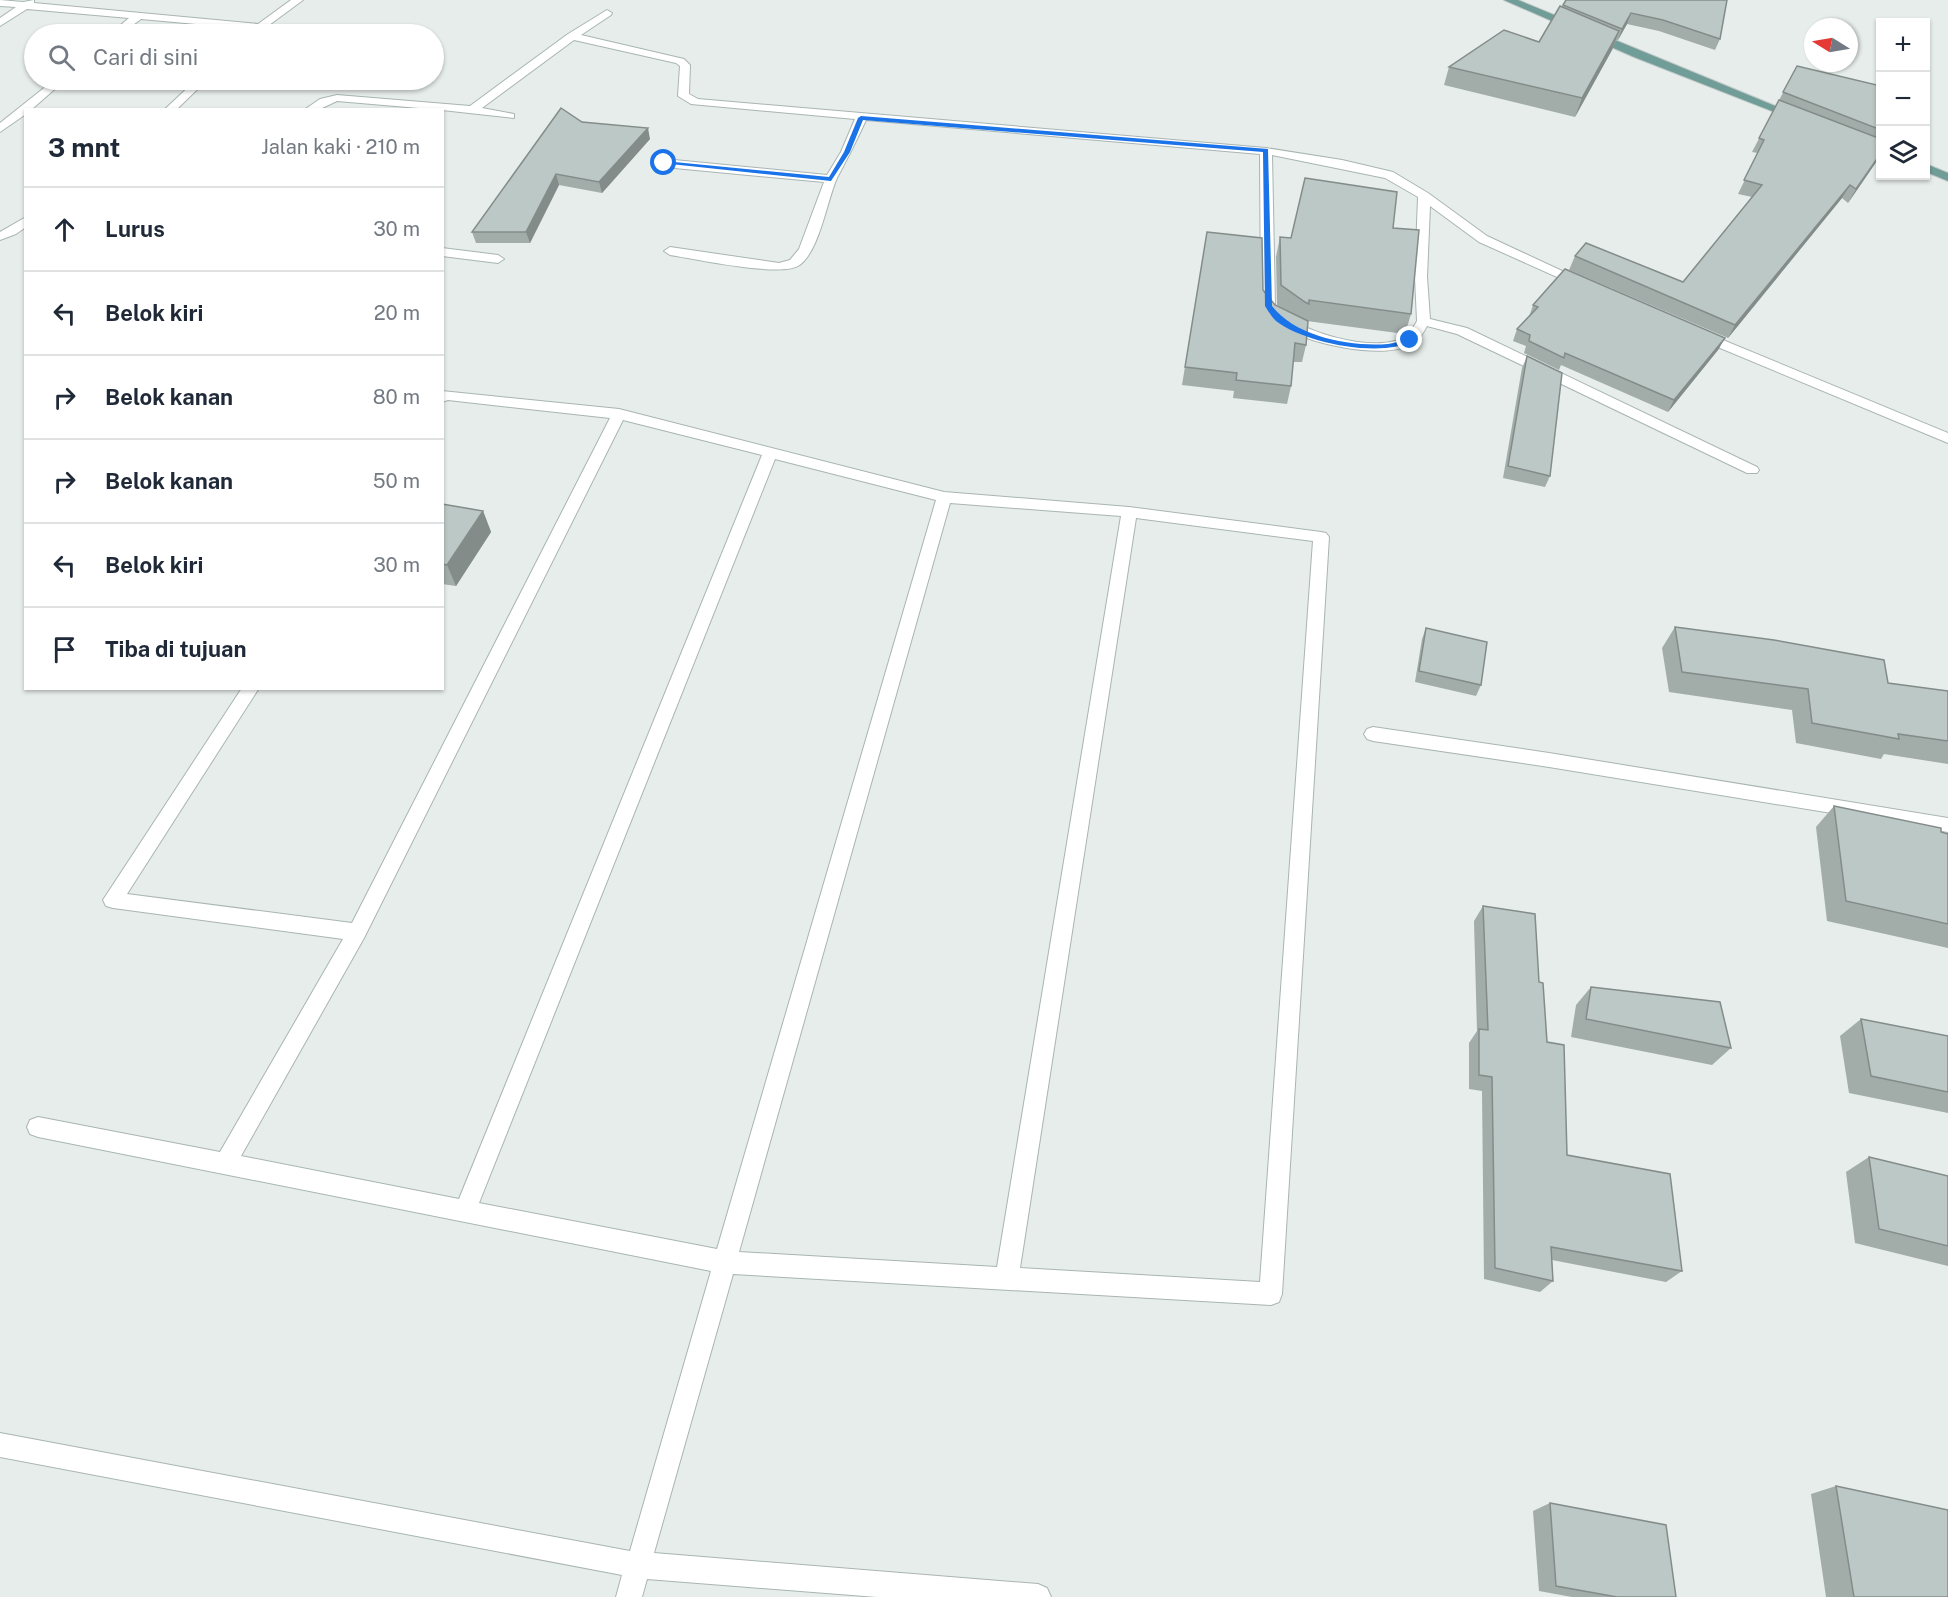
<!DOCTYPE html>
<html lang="id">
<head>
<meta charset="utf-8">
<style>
	:root { --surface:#fff; --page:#f6f6f7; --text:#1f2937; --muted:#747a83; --line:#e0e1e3 }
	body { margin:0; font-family:"Public Sans",sans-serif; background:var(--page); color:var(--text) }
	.controls { position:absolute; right:18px; top:18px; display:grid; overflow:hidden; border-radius:0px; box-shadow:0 2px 4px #0004 }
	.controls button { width:54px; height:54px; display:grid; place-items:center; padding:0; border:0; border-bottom:2px solid var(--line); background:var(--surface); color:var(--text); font:30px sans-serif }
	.compass { position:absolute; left:1804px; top:18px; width:54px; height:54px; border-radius:50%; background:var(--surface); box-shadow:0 2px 4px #0004; rotate:281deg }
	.stop { position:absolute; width:18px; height:18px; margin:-14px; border:4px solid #1a73e8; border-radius:50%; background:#fff }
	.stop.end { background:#1a73e8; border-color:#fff; box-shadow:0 2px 6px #0008 }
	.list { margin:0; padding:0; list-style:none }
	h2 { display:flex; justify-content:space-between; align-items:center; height:78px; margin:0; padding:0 24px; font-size:26px }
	h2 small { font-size:20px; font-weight:400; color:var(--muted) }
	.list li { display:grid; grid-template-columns:39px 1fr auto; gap:18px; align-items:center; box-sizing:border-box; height:84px; padding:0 24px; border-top:2px solid var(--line) }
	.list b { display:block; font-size:22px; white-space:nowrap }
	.list em { font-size:20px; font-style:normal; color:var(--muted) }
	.icon { flex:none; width:33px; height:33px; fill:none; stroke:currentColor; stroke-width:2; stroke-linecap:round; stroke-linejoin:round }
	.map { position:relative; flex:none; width:1948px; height:1597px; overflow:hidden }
	.search { position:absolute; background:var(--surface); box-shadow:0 2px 4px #0004; left:24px; top:24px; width:420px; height:66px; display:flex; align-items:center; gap:15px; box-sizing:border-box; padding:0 21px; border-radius:33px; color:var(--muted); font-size:22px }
	.panel { position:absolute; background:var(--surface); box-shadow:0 2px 4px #0004; left:24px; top:108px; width:420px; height:582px; border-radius:0px }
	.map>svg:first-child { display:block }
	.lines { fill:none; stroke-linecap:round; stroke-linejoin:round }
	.street-casing { stroke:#a9b5b3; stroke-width:2 }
	.primary-casing { stroke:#c3c9c8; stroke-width:2 }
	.street { fill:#fff; fill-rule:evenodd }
	.primary { fill:#709d98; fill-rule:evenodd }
	.wall { fill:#a2aca9 }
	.shaded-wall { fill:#848c8a }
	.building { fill:#bcc8c5; stroke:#848c8a; stroke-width:1.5 }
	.route { fill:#1a73e8 }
</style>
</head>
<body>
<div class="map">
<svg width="1948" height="1597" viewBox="0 0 1948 1597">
	<rect width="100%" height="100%" fill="#e6edeb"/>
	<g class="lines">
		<defs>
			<g id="street">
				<path d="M0 0 23 2 34 0V3L258 24 291 0H303L257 34H246L251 29 141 19 121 34H110L129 18 27 9 0 26V18L16 7 0 6Z"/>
				<path d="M607 10 612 13 611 15 581 35 684 59 690 65 689 94 698 99 1266 148 1342 160 1393 172 1428 193 1487 236 1588 283 1587 286H1577L1479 242 1430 206 1427 277 1430 319 1467 328 1757 467 1759 470 1757 473H1747L1457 334 1427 326C1424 331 1421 337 1417 341 1390 364 1297 342 1273 321 1268 317 1265 311 1261 306L1260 154 866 120C857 140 847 159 837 178 827 200 819 254 798 266 779 277 695 259 670 255L664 251 670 247 779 263 790 260 799 249 824 182 664 167 658 163 664 159 827 175 841 152 855 119 691 104 678 96 680 66 676 63 574 40 482 108 514 114V118L442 110 337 101 318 110H304L320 99 337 95 470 106 568 34ZM1272 155 1385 178 1418 197 1415 277 1417 321C1414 326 1411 333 1406 336 1379 356 1293 331 1275 306Z"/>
				<path d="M54 80H65L31 110H26V114L0 132V123Z"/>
				<path d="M196 80H207L176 110H164Z"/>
				<path d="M26 217V227L16 234 0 240V232Z"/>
				<path d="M442 248 498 255 504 259 498 263 442 256Z"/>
				<path d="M1701 331 1948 433V443L1696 338 1694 335 1696 332Z"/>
				<path d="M442 391 619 409 944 492 1129 507 1321 532 1326 533 1329 537 1282 1294 1279 1302 1271 1305 733 1274 654 1553 1038 1584 1047 1588 1051 1597H877L647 1579 642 1597H616L622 1575 0 1457V1433L630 1551 711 1271 38 1137 30 1134 27 1127 30 1120 38 1117 220 1152 343 939 113 908 106 906 103 900 242 688H259L127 894 352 923 610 418 448 400 442 402ZM623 420 762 455 459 1199 241 1156 364 938ZM775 459 936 500 717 1249 479 1203ZM950 503 1121 516 997 1267 739 1252ZM1136 518 1313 541 1260 1282 1020 1268Z"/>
				<path d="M1373 727 1549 753 1948 818V832L1549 767 1373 741 1367 739 1364 734 1367 729Z"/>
			</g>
			<g id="primary">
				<path d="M1504 0H1518L1802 117 1796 120 1792 119 1634 57Z"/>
				<path d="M1926 164 1948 173V181L1926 172Z"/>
			</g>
		</defs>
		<use href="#street" class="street-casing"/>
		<use href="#primary" class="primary-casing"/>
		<use href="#street" class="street"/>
		<use href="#primary" class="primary"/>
	</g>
	<g class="wall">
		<path d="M1727 0 1720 39 1715 50 1659 31 1627 24 1618 40H1616L1612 50 1575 117 1444 85 1449 67 1539 42 1563 5Z"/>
		<path d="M1797 66 1881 86V155L1848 203 1842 198 1728 338 1569 270 1575 256 1683 282 1752 197 1738 194 1758 153 1752 152Z"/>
		<path d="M582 122 650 139 602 193 559 185 530 243H476L472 232Z"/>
		<path d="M1393 228 1411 314 1405 334 1307 321 1306 345 1302 362H1293L1291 386 1287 404 1233 398 1234 391 1182 385 1207 232 1263 290 1275 305 1281 308 1277 305 1276 257 1280 237 1291 238Z"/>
		<path d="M1533 305 1725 338 1718 350 1668 412 1561 365 1559 370 1524 353 1526 346 1513 341 1517 329 1529 317Z"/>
		<path d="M1527 356 1550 476 1545 487 1503 478 1522 368Z"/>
		<path d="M442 504 483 511 491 532 456 586 442 584Z"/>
		<path d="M1675 627 1888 683 1948 691V764L1884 754 1881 759 1796 743 1792 710 1669 692 1662 648Z"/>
		<path d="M1426 628 1481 685 1476 696 1415 682 1422 639Z"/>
		<path d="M1834 806 1948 834V948L1827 921 1816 827Z"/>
		<path d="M1483 906 1539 982 1547 1042 1567 1155 1682 1271 1666 1282 1552 1260 1553 1281 1540 1292 1484 1279 1482 1091 1469 1089V1043L1477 1031 1474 921Z"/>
		<path d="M1591 987 1731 1048 1712 1065 1571 1037 1576 1005Z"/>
		<path d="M1861 1019 1948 1036V1113L1849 1093 1840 1036Z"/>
		<path d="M1869 1157 1948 1176V1266L1855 1243 1846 1172Z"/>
		<path d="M1836 1486 1948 1597H1826L1811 1494Z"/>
		<path d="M1550 1503 1676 1597H1572L1539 1591 1533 1511Z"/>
	</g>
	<g class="shaded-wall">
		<path d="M1631 13 1627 24 1618 40 1622 29Z"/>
		<path d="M1619 31 1612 50 1575 117 1582 98Z"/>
		<path d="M648 128 650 139 602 193 599 182Z"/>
		<path d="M1881 153V155L1848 203 1856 189Z"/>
		<path d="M556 174 559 185 530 243 526 232Z"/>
		<path d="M1850 185 1842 198 1728 338 1735 325Z"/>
		<path d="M1725 338 1718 350 1668 412 1674 400Z"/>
		<path d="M483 511 491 532 456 586 447 565Z"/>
	</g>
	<g class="building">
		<path d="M1566 0H1727L1720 39 1663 20 1631 13 1622 29 1563 5Z"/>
		<path d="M1560 6 1619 31 1582 98 1449 67 1504 30 1539 42Z"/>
		<path d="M1797 66 1881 86V130L1783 92Z"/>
		<path d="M1779 100 1881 139V153L1856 189 1850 185 1735 325 1575 256 1586 243 1683 282 1762 185 1744 180 1764 140 1759 138Z"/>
		<path d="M561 108 582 122 648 128 599 182 556 174 526 232H472Z"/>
		<path d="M1305 178 1397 192 1393 228 1419 230 1411 314 1309 300V304L1305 302 1281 285 1280 237 1291 238Z"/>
		<path d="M1207 232 1262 238 1263 290 1275 305 1308 321 1306 345 1295 343 1291 386 1236 380 1237 373 1185 367Z"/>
		<path d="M1565 269 1725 338 1674 400 1565 353 1564 358 1529 341 1530 335 1517 329 1538 307 1533 305Z"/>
		<path d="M1527 356 1562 373 1550 476 1508 466Z"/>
		<path d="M442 504 483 511 447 565 442 564Z"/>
		<path d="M1675 627 1774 640 1884 660 1888 683 1948 691V741L1898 734 1899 739 1812 723 1808 689 1682 672Z"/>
		<path d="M1426 628 1487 642 1481 685 1419 671Z"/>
		<path d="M1834 806 1941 828V832L1948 834V924L1846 901Z"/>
		<path d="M1483 906 1535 914 1539 982 1543 983 1547 1042 1564 1045 1567 1155 1670 1174 1682 1271 1551 1247 1553 1281 1495 1268 1492 1077 1479 1075V1029L1488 1030Z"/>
		<path d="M1591 987 1720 1002 1731 1048 1586 1019Z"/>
		<path d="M1861 1019 1948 1036V1092L1871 1076Z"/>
		<path d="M1869 1157 1948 1176V1246L1879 1229Z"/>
		<path d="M1836 1486 1948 1510V1597H1854Z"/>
		<path d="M1550 1503 1666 1525 1676 1597H1617L1556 1586Z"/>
	</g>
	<path class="route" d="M861 116 1268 149 1272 306C1296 337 1350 347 1388 344 1395 343 1403 340 1410 338L1414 340C1383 359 1304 343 1276 321 1272 317 1268 311 1265 306L1263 152 863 120 850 152 831 181 661 163 664 161 829 177 844 152 858 118Z"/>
</svg>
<div class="controls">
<button>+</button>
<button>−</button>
<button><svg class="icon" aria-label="layers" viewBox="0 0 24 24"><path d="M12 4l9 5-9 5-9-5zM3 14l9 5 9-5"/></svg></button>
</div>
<svg class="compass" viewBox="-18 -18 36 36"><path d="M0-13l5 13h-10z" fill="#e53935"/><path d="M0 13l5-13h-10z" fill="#747a83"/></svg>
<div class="stop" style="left:664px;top:163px"></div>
<div class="stop end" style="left:1410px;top:340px"></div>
<div class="search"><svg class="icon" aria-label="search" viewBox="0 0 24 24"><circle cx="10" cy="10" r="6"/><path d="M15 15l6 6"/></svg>Cari di sini</div>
<section class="panel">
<h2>3 mnt<small>Jalan kaki · 210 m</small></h2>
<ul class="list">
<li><svg class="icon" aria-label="ahead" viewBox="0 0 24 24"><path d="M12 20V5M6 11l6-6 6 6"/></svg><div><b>Lurus</b></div><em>30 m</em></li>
<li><svg class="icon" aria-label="left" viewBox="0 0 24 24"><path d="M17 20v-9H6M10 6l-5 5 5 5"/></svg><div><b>Belok kiri</b></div><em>20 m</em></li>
<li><svg class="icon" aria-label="right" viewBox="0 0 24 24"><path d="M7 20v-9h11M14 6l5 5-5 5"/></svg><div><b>Belok kanan</b></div><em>80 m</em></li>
<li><svg class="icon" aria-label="right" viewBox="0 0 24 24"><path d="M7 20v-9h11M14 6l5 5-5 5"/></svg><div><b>Belok kanan</b></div><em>50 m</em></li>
<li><svg class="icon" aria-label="left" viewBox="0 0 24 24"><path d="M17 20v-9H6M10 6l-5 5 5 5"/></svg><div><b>Belok kiri</b></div><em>30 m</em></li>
<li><svg class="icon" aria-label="arrive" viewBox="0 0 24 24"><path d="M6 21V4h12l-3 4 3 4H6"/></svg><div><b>Tiba di tujuan</b></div></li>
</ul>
</section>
</div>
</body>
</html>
